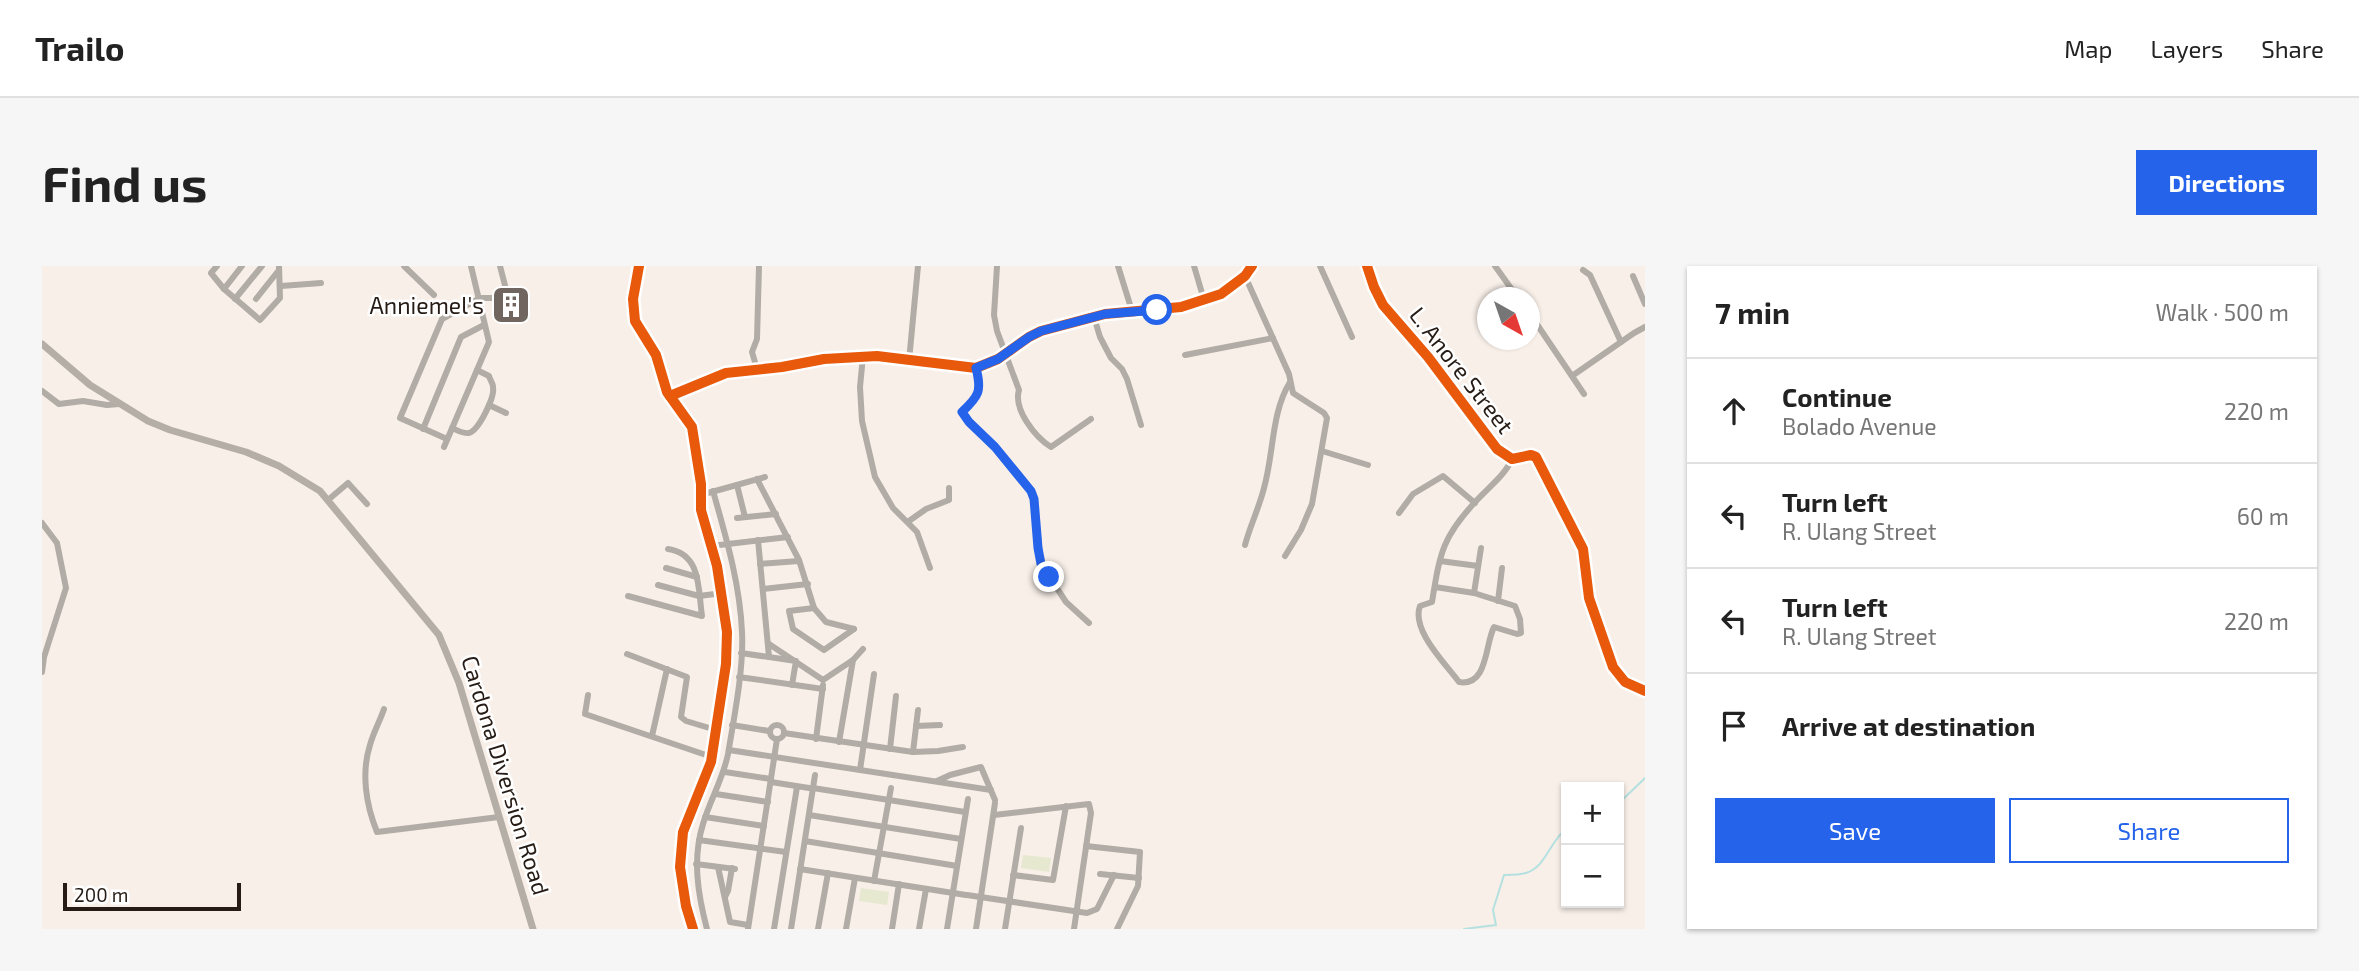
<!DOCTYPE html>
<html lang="en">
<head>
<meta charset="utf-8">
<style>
	:root { --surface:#fff; --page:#f6f6f6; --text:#222; --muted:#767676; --line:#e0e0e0; --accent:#2563eb }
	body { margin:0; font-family:"Exo 2",sans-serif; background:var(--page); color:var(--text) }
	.controls { position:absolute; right:21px; bottom:21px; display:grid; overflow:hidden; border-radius:0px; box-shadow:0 2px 5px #0004 }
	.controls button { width:63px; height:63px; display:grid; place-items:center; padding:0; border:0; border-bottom:2px solid var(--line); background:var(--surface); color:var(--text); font:35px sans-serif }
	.compass { position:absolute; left:1435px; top:21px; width:63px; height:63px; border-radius:50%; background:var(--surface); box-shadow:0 2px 5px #0004; rotate:140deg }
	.scale { position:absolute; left:21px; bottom:18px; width:178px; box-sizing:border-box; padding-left:7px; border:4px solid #261c15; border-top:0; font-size:19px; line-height:24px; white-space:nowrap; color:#261c15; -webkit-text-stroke:5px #fff; paint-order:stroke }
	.stop { position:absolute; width:21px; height:21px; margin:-16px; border:5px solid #2563eb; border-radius:50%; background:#fff }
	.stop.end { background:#2563eb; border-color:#fff; box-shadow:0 2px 7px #0008 }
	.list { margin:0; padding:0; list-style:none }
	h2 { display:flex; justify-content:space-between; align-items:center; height:91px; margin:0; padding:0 28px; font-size:30px }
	h2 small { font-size:23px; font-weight:400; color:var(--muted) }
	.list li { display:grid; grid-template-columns:46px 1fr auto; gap:21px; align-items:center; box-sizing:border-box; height:105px; padding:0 28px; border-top:2px solid var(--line) }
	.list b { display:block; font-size:26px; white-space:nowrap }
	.list p { margin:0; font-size:23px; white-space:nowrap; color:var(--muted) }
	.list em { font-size:23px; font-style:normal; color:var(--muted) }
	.actions { display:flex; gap:14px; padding:21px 28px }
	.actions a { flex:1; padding:16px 0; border:2px solid var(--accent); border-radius:0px; text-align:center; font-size:24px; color:var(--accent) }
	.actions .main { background:var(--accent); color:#fff }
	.icon { flex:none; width:38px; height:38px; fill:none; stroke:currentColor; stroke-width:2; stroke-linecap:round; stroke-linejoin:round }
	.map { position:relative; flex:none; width:1603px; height:663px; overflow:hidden; border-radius:0px }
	header { display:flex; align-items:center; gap:42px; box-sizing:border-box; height:98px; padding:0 35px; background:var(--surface); border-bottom:2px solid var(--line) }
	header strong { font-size:33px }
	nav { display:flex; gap:38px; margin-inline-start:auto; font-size:24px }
	.intro { display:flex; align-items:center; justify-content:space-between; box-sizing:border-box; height:168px; padding:0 42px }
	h1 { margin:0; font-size:49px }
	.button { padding:18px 32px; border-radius:0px; background:var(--accent); color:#fff; font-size:24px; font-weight:700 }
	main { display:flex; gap:42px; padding:0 42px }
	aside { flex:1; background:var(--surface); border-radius:0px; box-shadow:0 2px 5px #0004 }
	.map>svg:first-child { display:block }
	.green { fill:#e6e8cf }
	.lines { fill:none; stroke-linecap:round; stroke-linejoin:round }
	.stream { stroke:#b4e1e0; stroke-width:2 }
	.minor { stroke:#b1aca5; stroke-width:6 }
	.major { stroke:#b4aea7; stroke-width:7 }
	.cycleway-casing { stroke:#fff; stroke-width:15 }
	.cycleway { stroke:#e8590c; stroke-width:10 }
	.route { stroke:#2563eb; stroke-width:9 }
	.labels { text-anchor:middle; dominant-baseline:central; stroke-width:5; stroke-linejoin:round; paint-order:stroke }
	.poi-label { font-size:23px; fill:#261c15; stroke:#fff; text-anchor:end }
	.street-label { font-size:23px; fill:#261c15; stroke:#fff }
</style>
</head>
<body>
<header>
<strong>Trailo</strong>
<nav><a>Map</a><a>Layers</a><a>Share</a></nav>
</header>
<div class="intro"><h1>Find us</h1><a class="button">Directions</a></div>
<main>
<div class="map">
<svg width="1603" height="663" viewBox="0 0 1603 663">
	<rect width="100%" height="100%" fill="#f8efe8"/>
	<g class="green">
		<path d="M981 589 1009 592 1007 606 979 602Z"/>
		<path d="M819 622 847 626 845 639 817 635Z"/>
	</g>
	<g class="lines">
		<g class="stream">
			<path d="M1577 537 1603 512"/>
			<path d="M1422 663 1454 659 1451 644 1462 609C1469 609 1478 609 1484 607 1504 601 1508 575 1524 563"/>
		</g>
		<g class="minor">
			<path d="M175 0 169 7 182 23 218 54 238 32 237 0"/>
			<path d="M362 0 392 29"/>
			<path d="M458 0 466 31"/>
			<path d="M597 0 591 33 593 55 614 89 625 126 650 161 659 218V244L675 300 685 366 684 398 669 496 641 566 638 601 644 640 651 663"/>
			<path d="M955 0 952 49 955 65 977 124C971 143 993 171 1009 181L1049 153"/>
			<path d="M1076 0 1090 45"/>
			<path d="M1152 0 1162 34"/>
			<path d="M1278 0 1310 71"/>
			<path d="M1325 0 1332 21 1341 39 1386 91 1455 183 1470 193 1489 189 1494 191 1541 283 1547 332 1571 401 1583 416 1603 425"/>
			<path d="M1453 0 1476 32"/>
			<path d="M1541 4 1548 9 1579 76"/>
			<path d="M1203 10 1247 108 1251 127 1282 147 1285 152 1270 238 1259 264 1243 290"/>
			<path d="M1591 10 1603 38"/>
			<path d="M239 20 279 17"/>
			<path d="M182 23 200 0"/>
			<path d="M193 33 220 0"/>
			<path d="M214 33 237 4"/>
			<path d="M1488 48 1542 128"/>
			<path d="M1052 51 1058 71 1069 92 1080 103 1085 113 1099 159"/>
			<path d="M1143 89 1231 72"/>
			<path d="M821 90 818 121 820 155 833 211 851 242 875 266 888 302"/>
			<path d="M867 95 876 0"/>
			<path d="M934 102C940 125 937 130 920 146L927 156 953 181 989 225 992 233 999 298 1024 336 1047 357"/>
			<path d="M715 103 710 86 715 73 717 0"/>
			<path d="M1530 110 1592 67 1603 61"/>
			<path d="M0 125 17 138 41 135 65 139 77 138"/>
			<path d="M628 130 684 107 740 101 782 93 835 90 934 102 956 93 987 71 999 65 1063 48 1139 41 1179 28 1203 10 1210 0"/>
			<path d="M447 139 464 147"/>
			<path d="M410 162C415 164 421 168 427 167 437 164 453 131 451 121 451 117 448 114 447 110L435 104"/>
			<path d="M381 163 419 71 442 59"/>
			<path d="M405 173 358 152 400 53 438 32H476"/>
			<path d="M402 181 447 76 429 0"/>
			<path d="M1280 185 1326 199"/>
			<path d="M715 213 757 294 772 342 784 356 812 363"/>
			<path d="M695 219 703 251"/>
			<path d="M666 227 723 211"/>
			<path d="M286 234 306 217 325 238"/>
			<path d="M1357 247 1371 228 1401 210 1433 237"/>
			<path d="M695 252 734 248"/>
			<path d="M867 255 884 243 907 234V222"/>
			<path d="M0 257 15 277 24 322 2 391 0 406"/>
			<path d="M716 274 727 391"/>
			<path d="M1203 279C1208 260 1217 242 1222 222 1232 187 1229 147 1248 116"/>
			<path d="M669 280 746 271"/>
			<path d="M1398 295 1436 300"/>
			<path d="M718 298 757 295"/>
			<path d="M624 302 655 311"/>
			<path d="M616 319 657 330 681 327"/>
			<path d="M1393 321 1432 327 1473 340 1478 353 1479 367 1475 368 1452 361C1443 378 1446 421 1417 416 1403 397 1369 364 1378 340L1390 336C1398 287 1400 271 1435 234 1447 221 1463 209 1470 193"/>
			<path d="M721 323 766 318"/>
			<path d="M1432 327 1439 282"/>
			<path d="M586 330 660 350C656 324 660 288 626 283"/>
			<path d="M1456 335 1460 302"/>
			<path d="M772 342 747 345 751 363 782 384 812 363"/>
			<path d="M727 378 781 414"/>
			<path d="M699 387 754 395 750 419"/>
			<path d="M585 388 645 411 639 451 644 455 674 464"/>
			<path d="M697 411 781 423"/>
			<path d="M781 414 811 394 821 383"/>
			<path d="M546 429 543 448 670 491"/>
			<path d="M342 443C338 455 331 467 328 479 319 507 324 539 335 566L457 551"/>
			<circle cx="735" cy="466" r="7"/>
			<path d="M690 459 727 465"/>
			<path d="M874 460 898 459"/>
			<path d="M742 467 871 486 896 485 921 481"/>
			<path d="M610 470 625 403"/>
			<path d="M774 473 781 419"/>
			<path d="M797 476 811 394"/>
			<path d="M848 483 854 430"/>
			<path d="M687 484 949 524"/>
			<path d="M871 486 876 444"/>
			<path d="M818 504 832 408"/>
			<path d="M683 506 729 513"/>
			<path d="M895 515 908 509 939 501 953 534"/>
			<path d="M729 516 767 522"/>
			<path d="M771 522 923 546"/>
			<path d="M674 528 726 536"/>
			<path d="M767 549 919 573"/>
			<path d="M952 549 1047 538 1049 547 1032 663"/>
			<path d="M663 551 722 560"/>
			<path d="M657 574 744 586"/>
			<path d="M763 575 915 600"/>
			<path d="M1044 580 1098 586 1096 620 1075 663"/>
			<path d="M654 598 693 603"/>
			<path d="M676 601 688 656 706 659"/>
			<path d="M758 603 924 629"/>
			<path d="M1058 608 1097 612"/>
			<path d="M971 609 1011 614 1024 540"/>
			<path d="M832 615 849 522"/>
			<path d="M925 629 1045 647 1055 643 1072 609"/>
			<path d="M683 631 686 625 690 602"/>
			<path d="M665 663C656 629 650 593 661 558 668 534 681 513 686 488 692 452 702 402 700 366 698 318 684 271 671 225"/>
			<path d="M706 663 735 473"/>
			<path d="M732 663 755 521"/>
			<path d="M749 663 773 509"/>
			<path d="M776 663 786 607"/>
			<path d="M804 663 813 612"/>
			<path d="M850 663 857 618"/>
			<path d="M877 663 884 623"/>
			<path d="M905 663 926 533"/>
			<path d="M934 663 953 537"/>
			<path d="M963 663 979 562"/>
		</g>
		<path class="major" d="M0 78 48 119 106 155 128 164 204 186 237 200 278 225 397 369 417 417 491 663"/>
		<defs>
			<g id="cycleway">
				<path d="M597 0 591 33 593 55 614 89 625 126 650 161 659 218V244L675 300 685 366 684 398 669 496 641 566 638 601 644 640 651 663"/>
				<path d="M1325 0 1332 21 1341 39 1386 91 1455 183 1470 193 1489 189 1494 191 1541 283 1547 332 1571 401 1583 416 1603 425"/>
				<path d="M628 130 684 107 740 101 782 93 835 90 934 102 956 93 987 71 999 65 1063 48 1139 41 1179 28 1203 10 1210 0"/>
			</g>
		</defs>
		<use href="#cycleway" class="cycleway-casing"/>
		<use href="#cycleway" class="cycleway"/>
	</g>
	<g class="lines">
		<path class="route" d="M1007 311 999 298 996 282 992 233 989 225 953 181 927 156 920 146C937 130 940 125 934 102L956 93 987 71 999 65 1063 48 1115 44"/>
	</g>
	<defs>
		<symbol id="building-square" viewBox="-11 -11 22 22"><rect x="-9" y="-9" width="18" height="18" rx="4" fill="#70665f" stroke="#fff"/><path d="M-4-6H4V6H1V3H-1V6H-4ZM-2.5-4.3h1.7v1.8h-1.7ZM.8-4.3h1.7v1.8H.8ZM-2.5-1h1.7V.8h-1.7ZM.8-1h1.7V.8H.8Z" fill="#fff"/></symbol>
	</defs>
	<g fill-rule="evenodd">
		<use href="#building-square" x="447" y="17" width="44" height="44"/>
	</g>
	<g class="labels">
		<g class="poi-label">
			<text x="442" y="39">Anniemel's</text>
		</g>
		<g class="street-label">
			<text transform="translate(1420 104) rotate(52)">L. Anore Street</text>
			<text transform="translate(464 509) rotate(73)">Cardona Diversion Road</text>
		</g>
	</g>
</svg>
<div class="controls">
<button>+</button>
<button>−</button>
</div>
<svg class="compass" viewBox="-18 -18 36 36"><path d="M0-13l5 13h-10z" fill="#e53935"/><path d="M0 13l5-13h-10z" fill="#767676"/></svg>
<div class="scale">200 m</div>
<div class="stop" style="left:1115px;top:44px"></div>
<div class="stop end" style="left:1007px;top:311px"></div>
</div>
<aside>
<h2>7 min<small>Walk · 500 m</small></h2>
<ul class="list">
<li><svg class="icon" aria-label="ahead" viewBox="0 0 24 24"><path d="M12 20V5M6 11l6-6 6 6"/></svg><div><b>Continue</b><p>Bolado Avenue</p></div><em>220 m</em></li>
<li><svg class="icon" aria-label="left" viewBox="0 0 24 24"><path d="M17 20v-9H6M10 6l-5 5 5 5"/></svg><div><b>Turn left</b><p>R. Ulang Street</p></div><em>60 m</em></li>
<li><svg class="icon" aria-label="left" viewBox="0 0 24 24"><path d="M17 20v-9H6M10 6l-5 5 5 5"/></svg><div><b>Turn left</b><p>R. Ulang Street</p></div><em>220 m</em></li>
<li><svg class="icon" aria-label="arrive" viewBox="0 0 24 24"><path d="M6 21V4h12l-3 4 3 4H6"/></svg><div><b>Arrive at destination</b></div></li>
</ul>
<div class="actions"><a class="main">Save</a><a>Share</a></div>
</aside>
</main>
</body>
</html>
